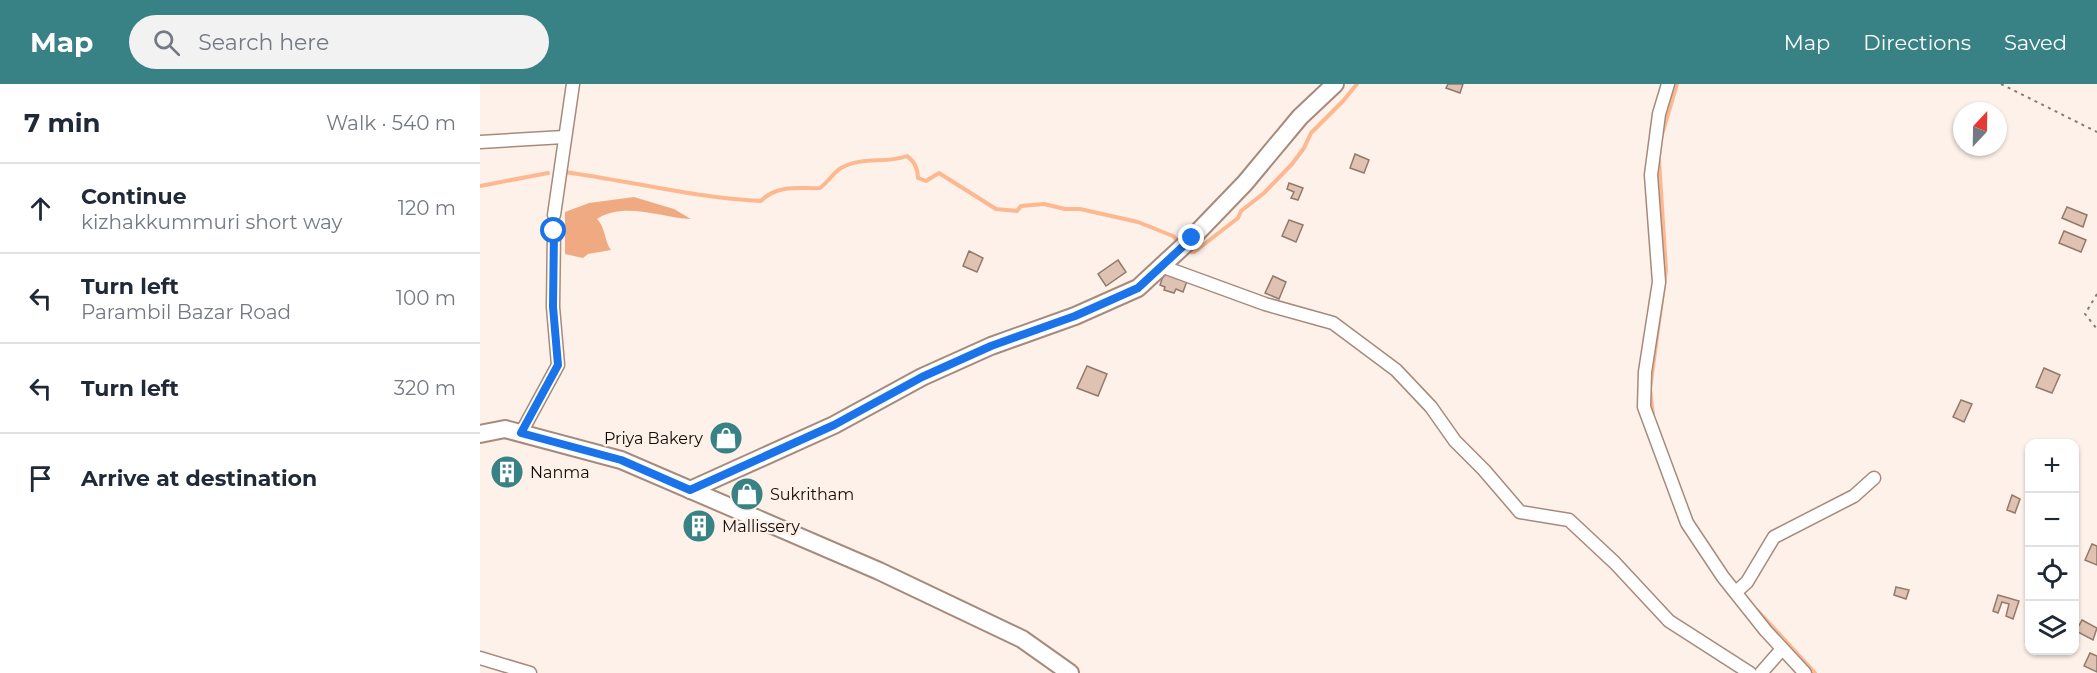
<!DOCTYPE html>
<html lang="en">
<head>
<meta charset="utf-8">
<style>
	:root { --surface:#fff; --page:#f2f2f3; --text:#1f2937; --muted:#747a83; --line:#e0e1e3; --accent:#388185 }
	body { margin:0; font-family:Montserrat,sans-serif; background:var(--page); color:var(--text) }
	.controls { position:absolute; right:18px; bottom:18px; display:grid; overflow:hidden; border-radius:12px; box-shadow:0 2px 4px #0004 }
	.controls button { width:54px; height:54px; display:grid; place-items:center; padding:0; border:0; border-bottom:2px solid var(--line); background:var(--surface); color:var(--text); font:30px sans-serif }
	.compass { position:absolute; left:1473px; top:18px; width:54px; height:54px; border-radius:50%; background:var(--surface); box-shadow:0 2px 4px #0004; rotate:22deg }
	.stop { position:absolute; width:18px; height:18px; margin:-14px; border:4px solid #1a73e8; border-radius:50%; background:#fff }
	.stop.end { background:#1a73e8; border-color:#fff; box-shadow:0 2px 6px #0008 }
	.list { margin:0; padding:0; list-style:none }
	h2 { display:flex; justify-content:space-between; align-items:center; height:78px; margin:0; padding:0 24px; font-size:26px }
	h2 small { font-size:20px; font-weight:400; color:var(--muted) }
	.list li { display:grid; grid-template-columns:39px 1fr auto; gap:18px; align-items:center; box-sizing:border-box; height:90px; padding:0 24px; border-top:2px solid var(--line) }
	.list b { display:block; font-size:22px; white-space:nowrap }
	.list p { margin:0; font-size:20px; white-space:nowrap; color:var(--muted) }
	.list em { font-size:20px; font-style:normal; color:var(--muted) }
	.icon { flex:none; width:33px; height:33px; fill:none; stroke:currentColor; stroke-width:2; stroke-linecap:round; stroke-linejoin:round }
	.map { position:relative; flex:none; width:1617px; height:589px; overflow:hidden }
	header { display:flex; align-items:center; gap:36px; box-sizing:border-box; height:84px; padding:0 30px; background:var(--accent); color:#fff }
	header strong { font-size:28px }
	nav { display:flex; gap:33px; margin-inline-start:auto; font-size:21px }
	.search { width:420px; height:54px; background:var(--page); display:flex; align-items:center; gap:15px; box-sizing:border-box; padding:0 21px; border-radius:33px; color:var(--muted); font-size:22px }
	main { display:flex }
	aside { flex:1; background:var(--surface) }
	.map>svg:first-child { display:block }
	.forest { fill:#efaa82 }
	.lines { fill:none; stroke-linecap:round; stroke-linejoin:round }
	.stream { stroke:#feb890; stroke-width:4 }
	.building { fill:#dfc2b2; stroke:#93796a; stroke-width:1.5 }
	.minor-casing { stroke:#a68b7c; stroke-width:15 }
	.secondary-casing { stroke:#a68b7c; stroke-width:20 }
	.path { stroke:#867c76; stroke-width:2; stroke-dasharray:3 4.5; stroke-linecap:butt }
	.minor { stroke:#fff; stroke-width:12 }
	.secondary { stroke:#fff; stroke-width:16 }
	.route { stroke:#1a73e8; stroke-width:8 }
	.labels { text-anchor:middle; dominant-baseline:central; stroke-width:5; stroke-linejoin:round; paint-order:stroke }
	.poi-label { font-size:16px; fill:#140b06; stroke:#fdf1ea; text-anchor:start }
</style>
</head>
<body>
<header>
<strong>Map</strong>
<div class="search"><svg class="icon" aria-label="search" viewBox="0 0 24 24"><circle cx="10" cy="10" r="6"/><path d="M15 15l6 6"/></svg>Search here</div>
<nav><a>Map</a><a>Directions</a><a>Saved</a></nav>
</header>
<main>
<aside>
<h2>7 min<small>Walk · 540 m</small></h2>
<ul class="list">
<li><svg class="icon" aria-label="ahead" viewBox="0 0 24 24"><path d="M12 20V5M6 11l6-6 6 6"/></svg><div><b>Continue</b><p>kizhakkummuri short way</p></div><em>120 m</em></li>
<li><svg class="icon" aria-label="left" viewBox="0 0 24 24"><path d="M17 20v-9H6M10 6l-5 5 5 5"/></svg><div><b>Turn left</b><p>Parambil Bazar Road</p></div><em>100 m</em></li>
<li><svg class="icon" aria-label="left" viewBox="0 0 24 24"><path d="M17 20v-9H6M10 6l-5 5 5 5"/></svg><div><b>Turn left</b></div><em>320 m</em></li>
<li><svg class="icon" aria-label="arrive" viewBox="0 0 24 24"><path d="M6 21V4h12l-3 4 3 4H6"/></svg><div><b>Arrive at destination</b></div></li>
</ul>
</aside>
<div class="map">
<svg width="1617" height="589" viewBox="0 0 1617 589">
	<rect width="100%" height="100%" fill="#fdf1ea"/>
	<path class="forest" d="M154 113 194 125 211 135C181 134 145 117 117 135 126 144 124 157 131 166L108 170 103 174 85 170V128L109 119Z"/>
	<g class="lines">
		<g class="stream">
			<path d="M1181 54 1197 0"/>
			<path d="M85 88C150 97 215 114 281 117 297 100 319 105 340 104 348 98 354 88 361 84 382 72 406 80 427 72 434 77 438 85 438 94L446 97 459 89 516 125 537 127 541 122 564 120 585 125H600L658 138 693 152 701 160"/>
			<path d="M0 102 68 89"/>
			<path d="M706 167 714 168 758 134 761 127 784 109 812 80 824 64 831 49 863 17 877 0"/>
			<path d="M1173 331 1170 305 1186 186 1179 76"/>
			<path d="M1277 526 1335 589"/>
		</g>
	</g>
	<g class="building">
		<path d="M968 0H983L980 9 966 4Z"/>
		<path d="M875 70 889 76 884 89 870 84Z"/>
		<path d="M809 99 823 104 818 116 811 114 814 108 807 105Z"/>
		<path d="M1587 123 1607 131 1603 143 1582 134Z"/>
		<path d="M809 136 823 141 816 158 802 152Z"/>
		<path d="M1584 147 1606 156 1601 168 1579 159Z"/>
		<path d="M489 167 503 174 497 188 483 182Z"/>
		<path d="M638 176 646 188 626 202 618 190Z"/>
		<path d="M684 189 707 197 703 208 696 205 694 209 684 206 685 203 680 201Z"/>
		<path d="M793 192 806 198 799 215 785 209Z"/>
		<path d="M607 282 627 290 618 312 597 304Z"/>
		<path d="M1564 284 1580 291 1572 309 1556 303Z"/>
		<path d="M1481 316 1492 320 1484 338 1473 333Z"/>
		<path d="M24 377 41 382 34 401 26 399 15 388 19 379Z"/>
		<path d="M1532 411 1540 415 1535 429 1527 426Z"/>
		<path d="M214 435 224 441 233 447 230 452 209 445Z"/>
		<path d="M1612 460 1617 462V481L1605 476Z"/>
		<path d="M1416 503 1429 506 1426 515 1414 511Z"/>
		<path d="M1518 511 1539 517 1533 535 1526 532 1529 520 1522 518 1518 529 1513 527Z"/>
		<path d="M1602 536 1617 544 1613 556 1596 547Z"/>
		<path d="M1610 569 1617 572V588L1604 582Z"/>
	</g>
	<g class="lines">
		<defs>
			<g id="minor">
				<path d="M1188 0 1179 30 1171 91 1179 198 1165 288 1164 323 1207 439 1243 493 1286 547 1325 589"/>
				<path d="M0 58 84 53"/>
				<path d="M74 131 93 0"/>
				<path d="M681 182 785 220 853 239 916 286 951 323 975 357 1004 386 1040 428 1089 436 1135 479 1189 537 1270 589"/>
				<path d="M41 349 78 281 73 223 74 147"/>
				<path d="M1256 508 1267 498 1294 453 1374 412 1394 394"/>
				<path d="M0 574 50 589"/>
				<path d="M1281 589 1302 565"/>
			</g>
			<g id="secondary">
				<path d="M0 350 25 345 141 376 399 487 542 555 590 589"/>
				<path d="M210 406 354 341 442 293 511 262 595 232 658 204 712 154 765 99 820 33 855 0"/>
			</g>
		</defs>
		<use href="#minor" class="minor-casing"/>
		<use href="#secondary" class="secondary-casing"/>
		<g class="path">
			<path d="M1521 0 1617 48"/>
			<path d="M1617 210 1605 230 1617 245"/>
		</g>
		<use href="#minor" class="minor"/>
		<use href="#secondary" class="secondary"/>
	</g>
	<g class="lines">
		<path class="route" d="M74 147 73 223 78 281 41 349 141 376 210 406 354 341 442 293 511 262 595 232 658 204 712 154"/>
	</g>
	<defs>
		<symbol id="shop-disc" viewBox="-11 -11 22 22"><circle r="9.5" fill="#388185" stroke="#fdf1ea"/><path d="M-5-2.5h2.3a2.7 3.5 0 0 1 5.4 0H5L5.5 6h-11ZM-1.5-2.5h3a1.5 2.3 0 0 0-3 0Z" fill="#fff"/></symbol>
		<symbol id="building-disc" viewBox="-11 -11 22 22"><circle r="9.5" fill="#388185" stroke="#fdf1ea"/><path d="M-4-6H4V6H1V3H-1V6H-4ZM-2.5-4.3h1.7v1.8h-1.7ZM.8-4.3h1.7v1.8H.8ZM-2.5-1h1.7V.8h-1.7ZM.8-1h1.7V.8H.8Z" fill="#fff"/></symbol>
	</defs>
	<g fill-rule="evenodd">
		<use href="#shop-disc" x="227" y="335" width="38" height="38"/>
		<use href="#building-disc" x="8" y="369" width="38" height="38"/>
		<use href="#shop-disc" x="248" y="391" width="38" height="38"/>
		<use href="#building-disc" x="200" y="423" width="38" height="38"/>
	</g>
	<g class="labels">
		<g class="poi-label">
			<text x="223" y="354" text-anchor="end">Priya Bakery</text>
			<text x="50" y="388">Nanma</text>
			<text x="290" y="410">Sukritham</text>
			<text x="242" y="442">Mallissery</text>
		</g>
	</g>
</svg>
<div class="controls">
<button>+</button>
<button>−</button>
<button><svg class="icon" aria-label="locate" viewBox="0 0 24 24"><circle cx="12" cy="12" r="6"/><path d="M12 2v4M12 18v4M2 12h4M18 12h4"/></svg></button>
<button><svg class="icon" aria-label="layers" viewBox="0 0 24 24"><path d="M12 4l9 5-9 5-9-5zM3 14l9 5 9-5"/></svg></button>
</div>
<svg class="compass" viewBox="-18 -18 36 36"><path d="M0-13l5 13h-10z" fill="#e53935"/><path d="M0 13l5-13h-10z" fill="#747a83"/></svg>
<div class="stop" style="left:74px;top:147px"></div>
<div class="stop end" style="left:712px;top:154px"></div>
</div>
</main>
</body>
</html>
